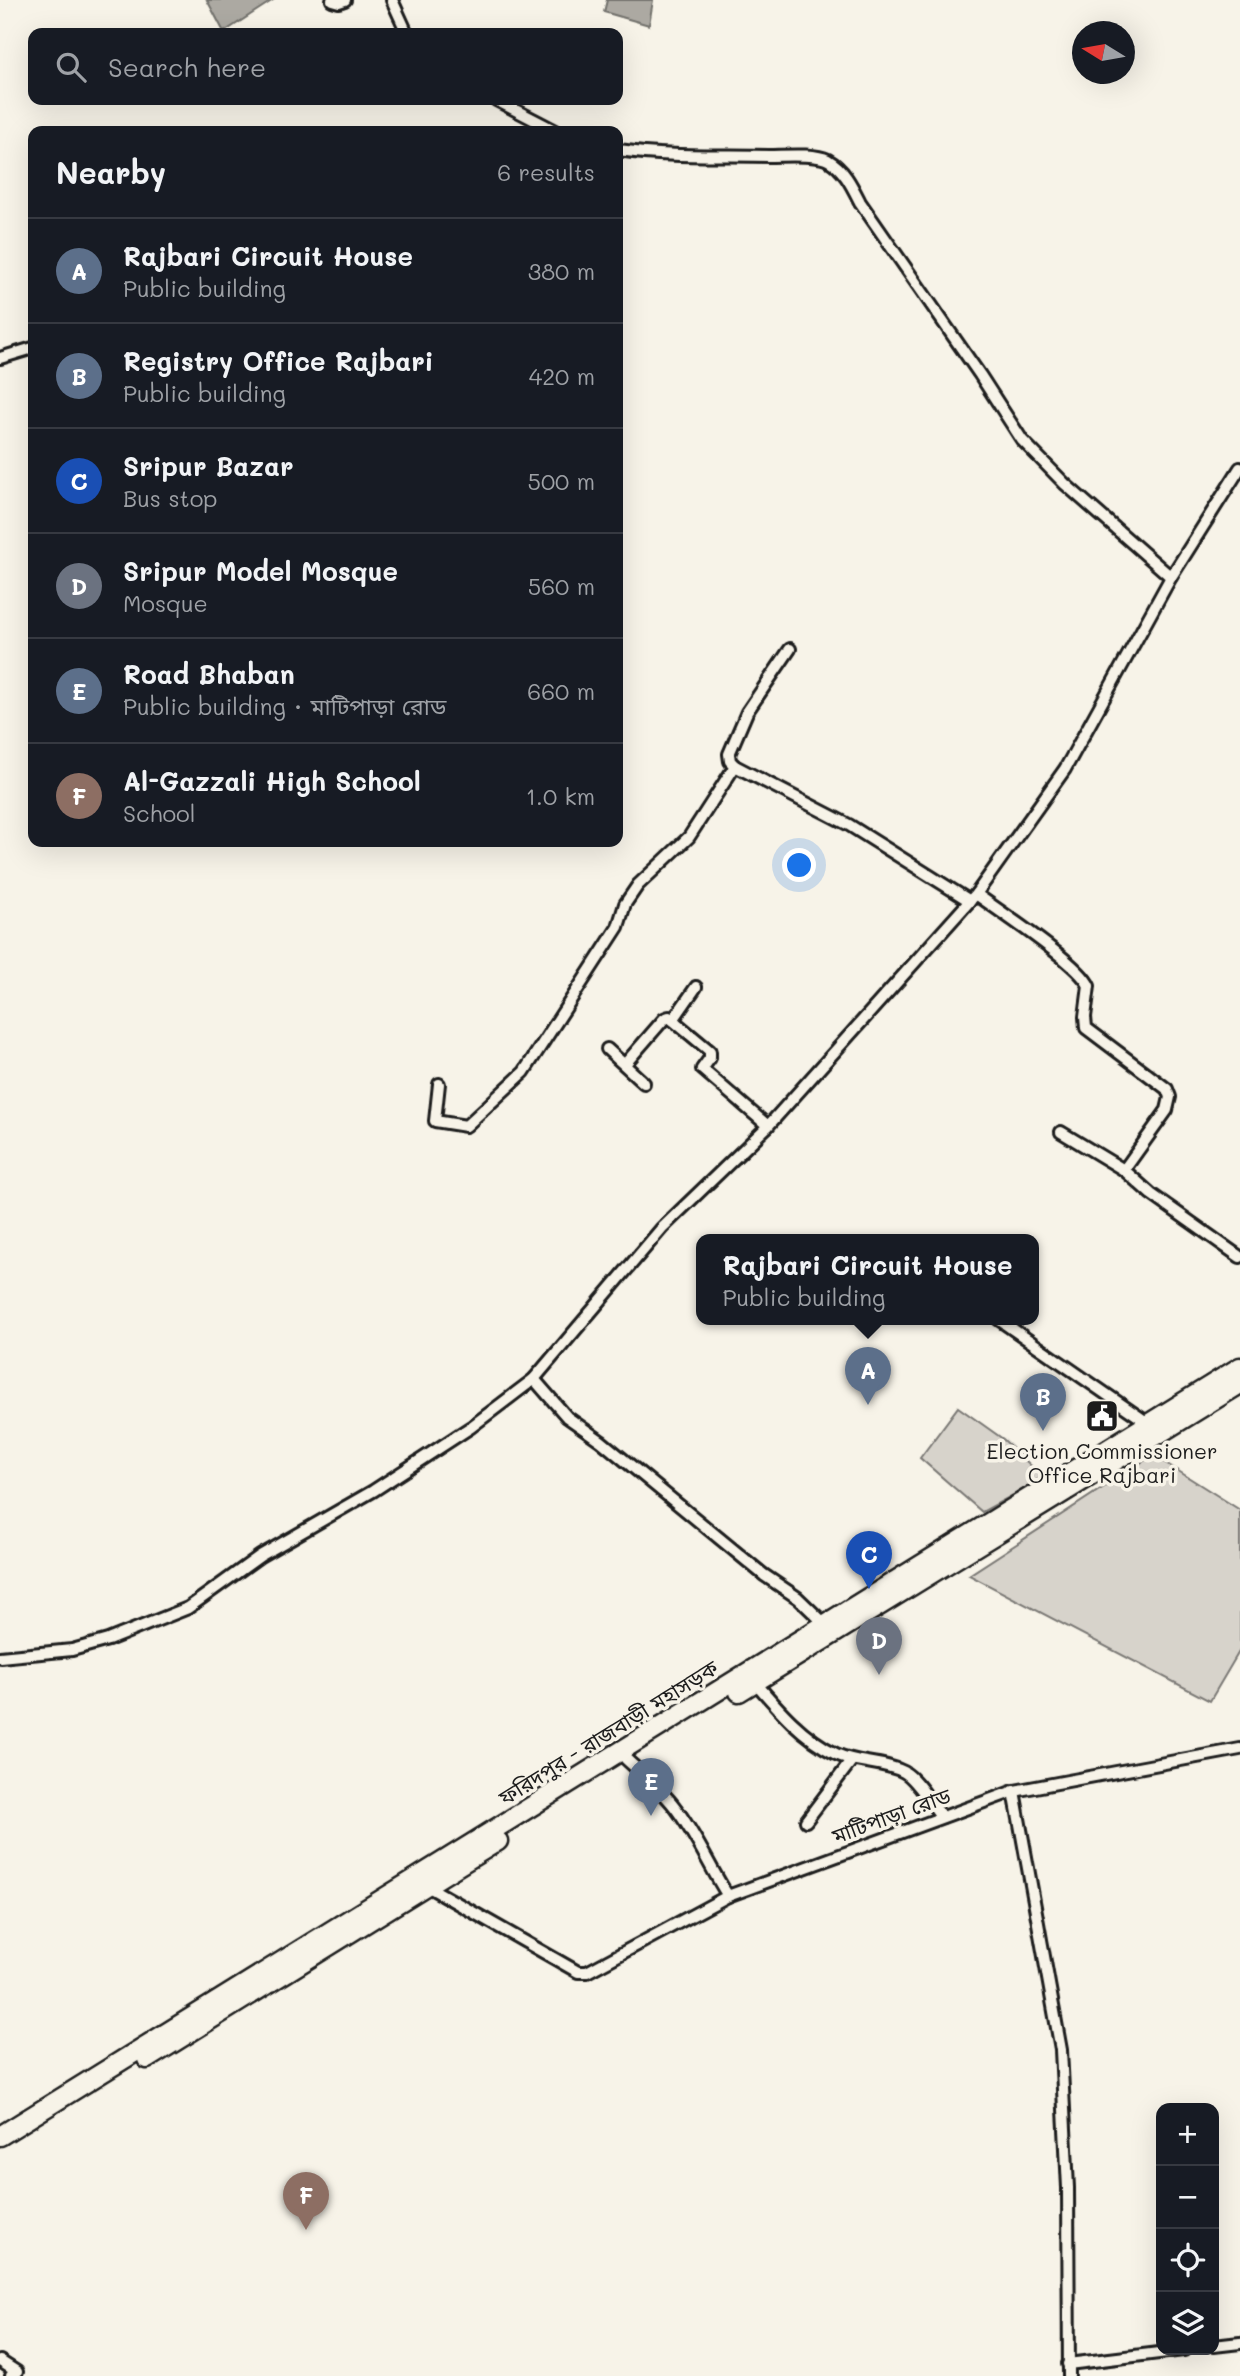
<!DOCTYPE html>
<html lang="en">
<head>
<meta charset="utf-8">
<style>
	:root { --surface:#171b24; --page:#242831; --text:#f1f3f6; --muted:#9ea1a6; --line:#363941; --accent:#919294 }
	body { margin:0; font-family:Mali,"Noto Sans Bengali",sans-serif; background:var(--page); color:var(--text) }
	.controls { position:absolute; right:21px; bottom:21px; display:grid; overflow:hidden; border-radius:14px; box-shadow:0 7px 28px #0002 }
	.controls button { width:63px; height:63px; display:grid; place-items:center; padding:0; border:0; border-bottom:2px solid var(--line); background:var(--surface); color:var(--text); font:35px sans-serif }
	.compass { position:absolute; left:1072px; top:21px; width:63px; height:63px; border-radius:50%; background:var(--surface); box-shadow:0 7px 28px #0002; rotate:281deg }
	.you { position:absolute; left:800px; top:866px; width:24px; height:24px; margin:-18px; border:5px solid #fff; border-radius:50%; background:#1a73e8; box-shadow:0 0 0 10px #1a73e833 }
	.badge { display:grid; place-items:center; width:46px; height:46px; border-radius:50%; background:var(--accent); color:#fff; font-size:23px; font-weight:700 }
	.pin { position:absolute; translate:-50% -58px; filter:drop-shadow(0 2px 4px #0008) }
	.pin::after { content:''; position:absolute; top:37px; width:24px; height:21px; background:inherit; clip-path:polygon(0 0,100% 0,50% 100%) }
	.popup { position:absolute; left:696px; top:1234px; width:343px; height:91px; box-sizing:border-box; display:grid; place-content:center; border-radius:14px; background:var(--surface); filter:drop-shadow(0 2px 5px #0005); font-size:23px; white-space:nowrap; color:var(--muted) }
	.popup b { font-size:26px; color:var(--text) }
	.popup::after { content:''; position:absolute; left:50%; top:100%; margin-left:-14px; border:14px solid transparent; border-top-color:var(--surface) }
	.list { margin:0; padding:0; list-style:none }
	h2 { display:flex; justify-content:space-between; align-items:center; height:91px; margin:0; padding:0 28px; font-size:30px }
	h2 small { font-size:23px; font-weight:400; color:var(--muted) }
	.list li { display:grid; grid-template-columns:46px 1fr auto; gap:21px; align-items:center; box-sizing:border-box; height:105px; padding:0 28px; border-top:2px solid var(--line) }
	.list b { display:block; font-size:26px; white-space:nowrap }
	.list p { margin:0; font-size:23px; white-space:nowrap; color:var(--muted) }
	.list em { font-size:23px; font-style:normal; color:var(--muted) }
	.icon { flex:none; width:38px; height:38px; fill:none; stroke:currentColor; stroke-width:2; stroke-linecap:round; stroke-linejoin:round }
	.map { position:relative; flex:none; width:1240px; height:2376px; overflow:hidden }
	.search { position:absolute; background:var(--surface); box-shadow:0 7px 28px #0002; left:28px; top:28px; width:595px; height:77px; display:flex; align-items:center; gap:18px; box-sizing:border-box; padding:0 24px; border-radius:14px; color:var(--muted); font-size:26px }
	.panel { position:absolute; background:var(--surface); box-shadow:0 7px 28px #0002; left:28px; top:126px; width:595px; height:721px; border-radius:14px }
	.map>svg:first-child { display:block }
	.green { fill:#d7d3cb; stroke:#7a7874; stroke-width:2 }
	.water { fill:#aca9a2; stroke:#72716c; stroke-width:2 }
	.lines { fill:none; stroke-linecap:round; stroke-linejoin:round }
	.minor-casing { stroke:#1c1c1c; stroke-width:16 }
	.primary-casing { stroke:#1c1c1c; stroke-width:23 }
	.minor { stroke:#f7f3e8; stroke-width:10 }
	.primary { stroke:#f7f3e8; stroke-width:18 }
	.labels { text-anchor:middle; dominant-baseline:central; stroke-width:7; stroke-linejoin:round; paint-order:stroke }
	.poi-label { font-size:21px; fill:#1c1c1c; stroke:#f7f3e8 }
	.street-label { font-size:21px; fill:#1c1c1c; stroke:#f7f3e8 }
</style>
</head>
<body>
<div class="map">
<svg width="1240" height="2376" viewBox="0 0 1240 2376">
	<rect width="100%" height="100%" fill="#f7f3e8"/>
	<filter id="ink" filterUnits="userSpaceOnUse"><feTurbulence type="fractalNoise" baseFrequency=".0143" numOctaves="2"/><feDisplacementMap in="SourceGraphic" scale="14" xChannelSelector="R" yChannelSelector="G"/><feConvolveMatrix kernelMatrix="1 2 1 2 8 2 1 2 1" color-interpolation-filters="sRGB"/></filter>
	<g filter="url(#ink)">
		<g class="green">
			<path d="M958 1407 1003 1439 1044 1478 982 1512 920 1458Z"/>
			<path d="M1153 1455 1240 1510V1650L1210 1701 969 1575Z"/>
		</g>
		<g class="water">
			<path d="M207 0H273L224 32Z"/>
			<path d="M607 0H653L649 25 604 12Z"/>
		</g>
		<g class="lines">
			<defs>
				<g id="minor">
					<path d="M332 0 339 2 345 0"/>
					<path d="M392 0 407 33"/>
					<path d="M496 100 556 131"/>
					<path d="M618 150C667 157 719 155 769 156 784 156 814 153 828 160 844 169 852 186 860 202L980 375 1022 440 1065 484 1171 577"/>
					<path d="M0 358 33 348"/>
					<path d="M790 649 747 712 729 754 730 761 735 766 849 825 970 901"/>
					<path d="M976 894C999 911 1080 964 1089 986L1085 1017 1086 1028 1167 1089 1170 1097 1167 1110 1124 1170 1151 1194 1240 1257"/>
					<path d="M673 1020 696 987"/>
					<path d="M607 1049 644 1083"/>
					<path d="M625 1064 664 1019 669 1017 710 1051V1058L702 1069 768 1126"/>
					<path d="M439 1084 435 1121 466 1126 524 1072 618 927 625 904 638 885 689 837 735 766"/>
					<path d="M1061 1132 1124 1170"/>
					<path d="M998 1319 1148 1423"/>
					<path d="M534 1379 567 1417 601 1441 764 1575 798 1598 825 1624"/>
					<path d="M0 1657 72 1650 108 1640 188 1608 260 1556 373 1491 471 1427 534 1379 662 1228 768 1126 976 894 1065 769 1171 577 1240 468"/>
					<path d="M755 1682C778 1709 803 1738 836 1754 857 1764 883 1761 904 1772 917 1779 932 1805 942 1817"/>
					<path d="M626 1759C642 1774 661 1789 674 1806 696 1834 709 1866 728 1896L1014 1791 1240 1749"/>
					<path d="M1014 1791 1061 2050 1068 2188 1069 2376"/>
					<path d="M806 1821 852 1760"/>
					<path d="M427 1886 578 1972H587L728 1896"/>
					<path d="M1214 2346 1240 2343"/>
					<path d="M0 2361 17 2372 11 2376"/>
					<path d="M1068 2364 1184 2350"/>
				</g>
				<g id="primary">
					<path d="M739 1692 1240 1384"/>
					<path d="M147 2059 498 1841"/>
					<path d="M0 2136 1240 1367"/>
				</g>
			</defs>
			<use href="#minor" class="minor-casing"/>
			<use href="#primary" class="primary-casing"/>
			<use href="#minor" class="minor"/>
			<use href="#primary" class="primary"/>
		</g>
	</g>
	<defs>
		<symbol id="civic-square" viewBox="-11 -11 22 22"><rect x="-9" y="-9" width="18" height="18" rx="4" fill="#1c1c1c" stroke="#f7f3e8"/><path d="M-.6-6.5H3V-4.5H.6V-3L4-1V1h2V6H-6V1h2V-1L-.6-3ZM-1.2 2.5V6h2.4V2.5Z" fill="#fff"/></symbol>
	</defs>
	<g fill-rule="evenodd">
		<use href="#civic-square" x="1083" y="1397" width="38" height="38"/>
	</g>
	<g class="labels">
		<g class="poi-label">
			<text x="1102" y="1450">Election Commissioner<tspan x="1102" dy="24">Office Rajbari</tspan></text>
		</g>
		<g class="street-label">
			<text transform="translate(608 1732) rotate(-32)">ফরিদপুর - রাজবাড়ী মহাসড়ক</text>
			<text transform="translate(891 1815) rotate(-20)">মাটিপাড়া রোড</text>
		</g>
	</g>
</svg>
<div class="controls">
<button>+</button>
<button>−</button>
<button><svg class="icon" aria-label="locate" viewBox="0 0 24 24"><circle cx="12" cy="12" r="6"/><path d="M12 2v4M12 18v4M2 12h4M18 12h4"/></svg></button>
<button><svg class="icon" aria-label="layers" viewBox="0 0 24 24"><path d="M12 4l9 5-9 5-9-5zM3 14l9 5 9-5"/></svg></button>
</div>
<svg class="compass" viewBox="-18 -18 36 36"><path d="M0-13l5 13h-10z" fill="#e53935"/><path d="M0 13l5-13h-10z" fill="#9ea1a6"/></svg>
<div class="you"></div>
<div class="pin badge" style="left:868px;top:1405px;background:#5c6f8a">A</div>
<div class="popup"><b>Rajbari Circuit House</b>Public building</div>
<div class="pin badge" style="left:1043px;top:1431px;background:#5c6f8a">B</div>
<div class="pin badge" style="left:869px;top:1589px;background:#1a4fb4">C</div>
<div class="pin badge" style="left:879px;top:1675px;background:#6b7280">D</div>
<div class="pin badge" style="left:651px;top:1816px;background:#5c6f8a">E</div>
<div class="pin badge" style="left:306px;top:2230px;background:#8d6e63">F</div>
<div class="search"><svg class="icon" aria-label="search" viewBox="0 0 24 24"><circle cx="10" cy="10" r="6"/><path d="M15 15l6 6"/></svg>Search here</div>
<section class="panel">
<h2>Nearby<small>6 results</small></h2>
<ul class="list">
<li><span class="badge" style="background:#5c6f8a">A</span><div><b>Rajbari Circuit House</b><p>Public building</p></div><em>380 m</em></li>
<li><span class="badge" style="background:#5c6f8a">B</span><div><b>Registry Office Rajbari</b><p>Public building</p></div><em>420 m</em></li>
<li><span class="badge" style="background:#1a4fb4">C</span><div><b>Sripur Bazar</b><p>Bus stop</p></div><em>500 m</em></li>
<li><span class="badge" style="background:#6b7280">D</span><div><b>Sripur Model Mosque</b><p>Mosque</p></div><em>560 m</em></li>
<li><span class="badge" style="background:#5c6f8a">E</span><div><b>Road Bhaban</b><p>Public building · মাটিপাড়া রোড</p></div><em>660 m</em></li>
<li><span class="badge" style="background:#8d6e63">F</span><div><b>Al-Gazzali High School</b><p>School</p></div><em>1.0 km</em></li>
</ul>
</section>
</div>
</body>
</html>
